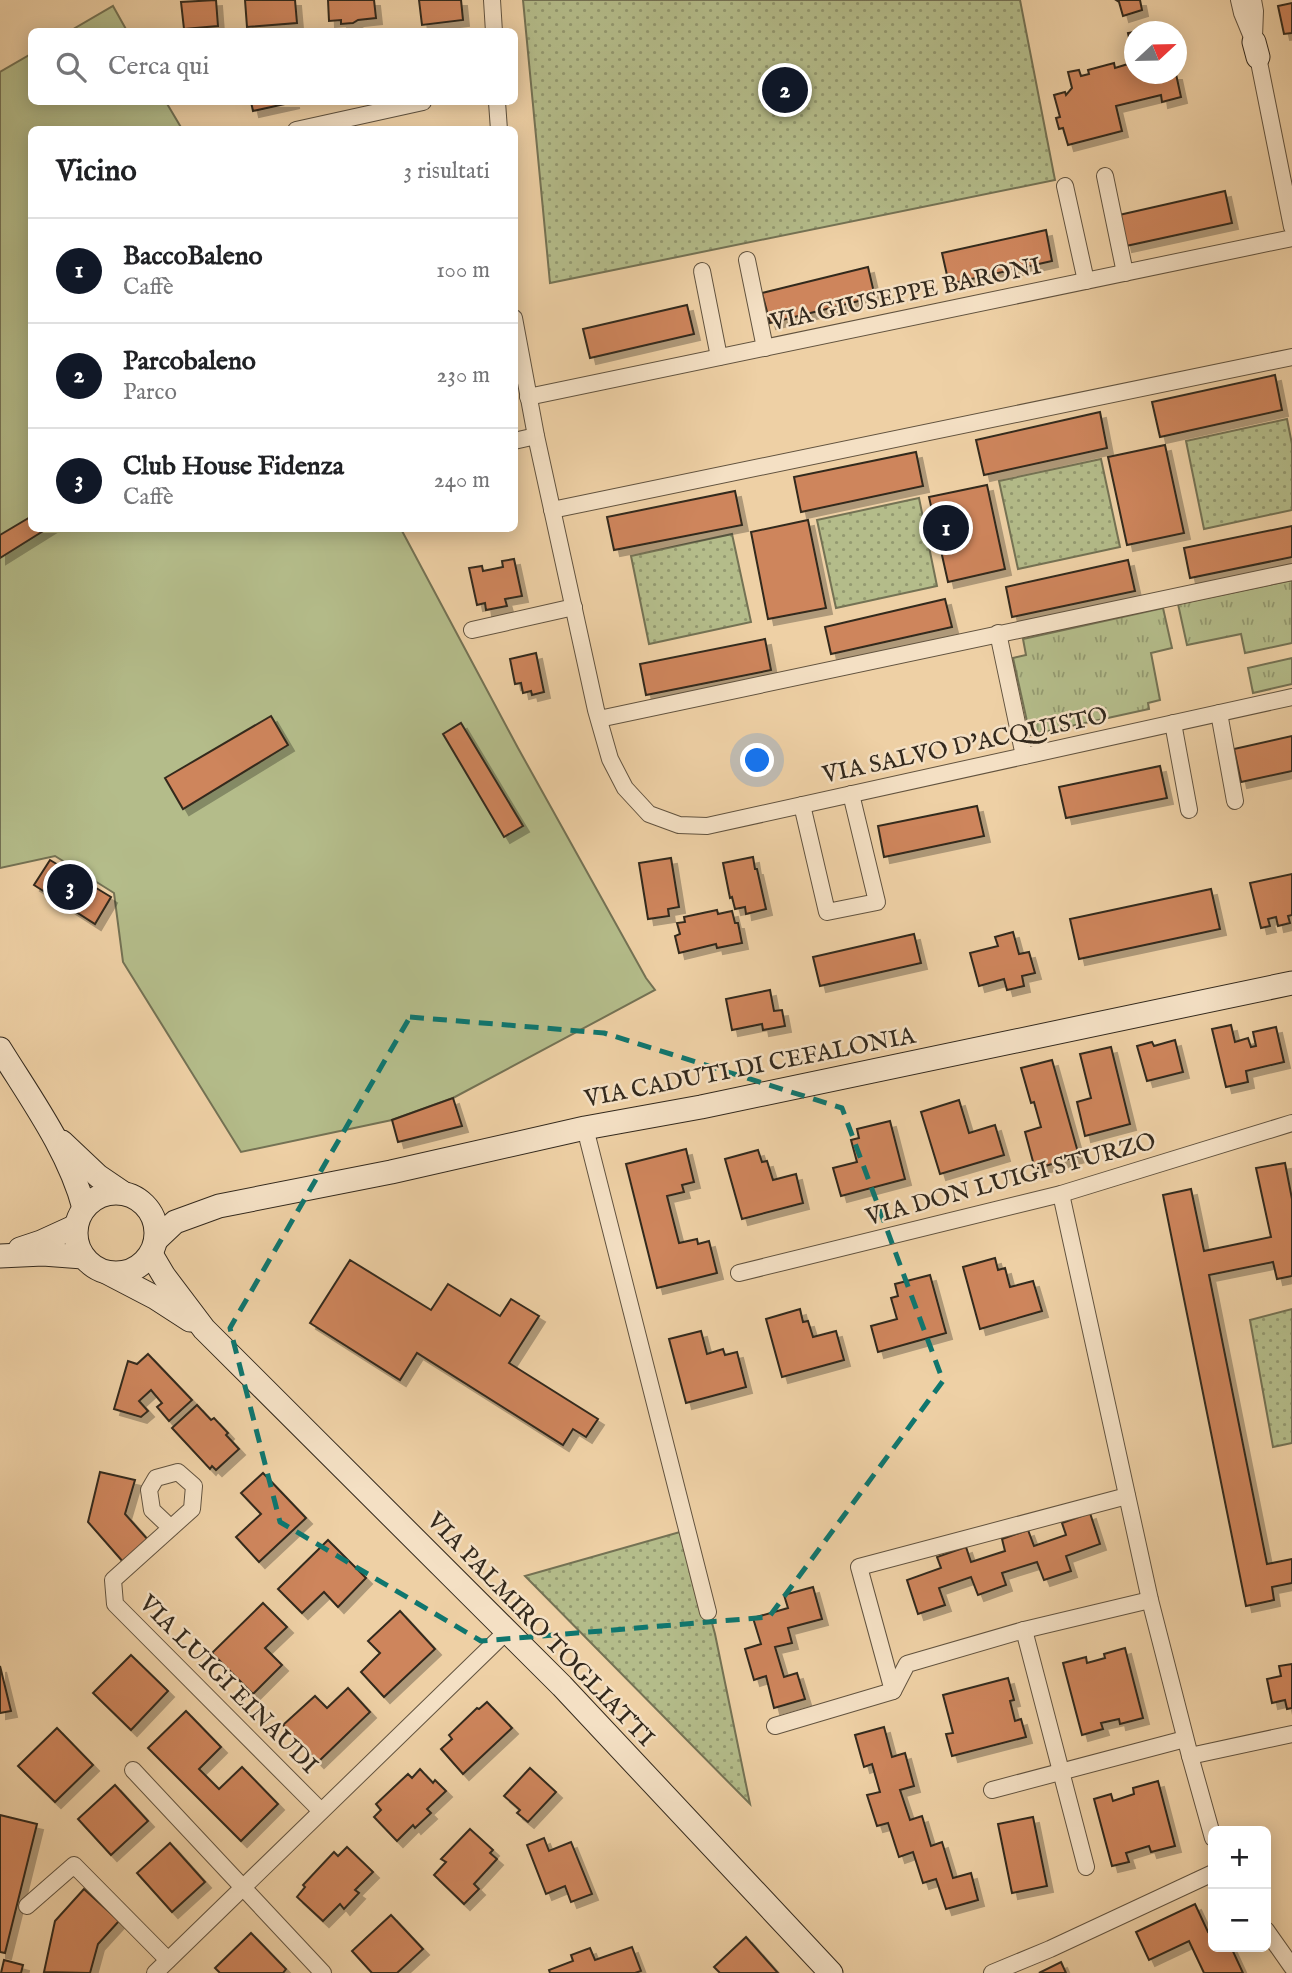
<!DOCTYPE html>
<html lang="it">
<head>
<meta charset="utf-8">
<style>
	:root { --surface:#fff; --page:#f6f6f6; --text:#202124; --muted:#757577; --line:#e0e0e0; --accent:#111827 }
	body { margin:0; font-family:"IM FELL English",serif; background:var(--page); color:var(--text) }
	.controls { position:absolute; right:21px; bottom:21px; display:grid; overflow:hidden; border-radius:10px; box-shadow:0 4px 18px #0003 }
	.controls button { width:63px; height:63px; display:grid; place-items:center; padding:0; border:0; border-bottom:2px solid var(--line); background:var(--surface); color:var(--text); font:35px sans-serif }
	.compass { position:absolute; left:1124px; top:21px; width:63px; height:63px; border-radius:50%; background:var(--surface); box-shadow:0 4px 18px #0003; rotate:68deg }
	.you { position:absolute; left:758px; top:761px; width:24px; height:24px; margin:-18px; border:5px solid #fff; border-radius:50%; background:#1a73e8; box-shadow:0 0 0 10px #1a73e833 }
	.badge { display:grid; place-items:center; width:46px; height:46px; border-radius:50%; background:var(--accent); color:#fff; font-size:23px; font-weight:700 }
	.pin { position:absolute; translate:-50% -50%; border:4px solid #fff; box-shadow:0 2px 7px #0006 }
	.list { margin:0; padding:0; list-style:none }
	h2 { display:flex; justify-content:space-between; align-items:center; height:91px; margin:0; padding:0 28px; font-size:30px }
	h2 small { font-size:23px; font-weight:400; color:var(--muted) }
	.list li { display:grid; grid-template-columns:46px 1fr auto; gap:21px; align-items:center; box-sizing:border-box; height:105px; padding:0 28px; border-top:2px solid var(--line) }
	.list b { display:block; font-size:26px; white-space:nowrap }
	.list p { margin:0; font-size:23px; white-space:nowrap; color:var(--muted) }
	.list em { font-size:23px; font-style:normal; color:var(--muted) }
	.icon { flex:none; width:38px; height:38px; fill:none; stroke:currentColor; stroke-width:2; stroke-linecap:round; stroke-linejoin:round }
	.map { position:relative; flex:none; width:1292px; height:1973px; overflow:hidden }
	.search { position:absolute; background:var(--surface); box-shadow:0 4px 18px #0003; left:28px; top:28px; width:490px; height:77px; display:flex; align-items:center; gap:18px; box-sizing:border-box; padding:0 24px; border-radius:10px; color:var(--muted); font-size:26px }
	.panel { position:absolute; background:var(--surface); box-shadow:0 4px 18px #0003; left:28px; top:126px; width:490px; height:406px; border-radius:10px }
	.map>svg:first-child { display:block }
	.grass { fill:url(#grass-tufts); stroke:#747254; stroke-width:2 }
	.park { fill:url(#park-dots); stroke:#747254; stroke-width:2 }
	.pitch { fill:#b4bc8a; stroke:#747254; stroke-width:2 }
	.building { fill:#ce855b; stroke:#33291d; stroke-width:2; filter:url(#shadow) }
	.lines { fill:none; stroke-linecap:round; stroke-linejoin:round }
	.street-casing { stroke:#62533f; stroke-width:18 }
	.secondary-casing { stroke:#33291d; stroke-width:25 }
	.street { stroke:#f4e0c4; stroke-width:16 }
	.secondary { stroke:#f4e0c4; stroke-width:23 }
	.marked { fill:none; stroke:#0f766e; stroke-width:5; stroke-dasharray:14 9; stroke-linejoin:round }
	.labels { text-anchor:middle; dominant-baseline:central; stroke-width:5; stroke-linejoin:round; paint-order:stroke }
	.street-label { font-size:24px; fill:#33291d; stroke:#f4e0c4 }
</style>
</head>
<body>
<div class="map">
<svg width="1292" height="1973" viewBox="0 0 1292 1973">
	<defs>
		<pattern id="grass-tufts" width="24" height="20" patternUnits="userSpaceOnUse" patternTransform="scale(1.75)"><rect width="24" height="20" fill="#b4bc8a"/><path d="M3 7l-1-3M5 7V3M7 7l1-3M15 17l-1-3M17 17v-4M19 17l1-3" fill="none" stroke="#939970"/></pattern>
		<pattern id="park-dots" width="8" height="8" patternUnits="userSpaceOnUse" patternTransform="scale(1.75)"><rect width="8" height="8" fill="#b4bc8a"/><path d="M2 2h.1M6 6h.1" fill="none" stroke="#939970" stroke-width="1.8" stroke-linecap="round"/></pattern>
		<filter id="shadow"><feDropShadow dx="6" dy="6" stdDeviation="0" flood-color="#0004"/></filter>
	</defs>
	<rect width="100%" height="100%" fill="#eed0a5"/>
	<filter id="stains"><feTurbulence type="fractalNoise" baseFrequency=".00286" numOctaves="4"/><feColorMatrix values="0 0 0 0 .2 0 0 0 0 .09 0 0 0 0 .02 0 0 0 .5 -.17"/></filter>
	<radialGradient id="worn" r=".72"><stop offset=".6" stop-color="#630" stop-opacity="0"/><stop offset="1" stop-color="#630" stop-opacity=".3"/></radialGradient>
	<g class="grass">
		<path d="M1292 580V643L1245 653 1241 634 1187 645 1178 604Z"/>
		<path d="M1163 608 1172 648 1151 653 1160 700 1148 703 1149 709 1030 735 1013 658 1026 655 1023 639Z"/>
		<path d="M1292 658V684L1253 693 1248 668Z"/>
	</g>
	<g class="park">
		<path d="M523 0H1020L1055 180 550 283Z"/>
		<path d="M1287 419 1292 444V510L1204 529 1186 441Z"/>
		<path d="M1101 459 1120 547 1018 569 999 481Z"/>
		<path d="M919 498 937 586 836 608 817 520Z"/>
		<path d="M732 534 751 622 649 644 631 556Z"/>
		<path d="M1292 1309V1443L1273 1447 1250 1320Z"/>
		<path d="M687 1530 715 1634 750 1804 525 1576Z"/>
	</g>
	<g class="pitch">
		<path d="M113 6 127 31H70Z"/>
		<path d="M31 54 32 102H166L182 129 32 130V528L401 529 518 748 646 978 655 990 453 1098 392 1120 241 1152 123 962 114 893 55 856 0 868V72Z"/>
	</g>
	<g class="building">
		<path d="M216 0 218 26 184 29 181 2Z"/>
		<path d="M245 0H295L297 23 247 27Z"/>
		<path d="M328 0H374L376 18 358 20 353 23 341 24V20L329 21Z"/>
		<path d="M419 0H461L463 20 422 25Z"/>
		<path d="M1116 0H1140L1142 10 1123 16 1119 2Z"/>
		<path d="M1292 3V33L1284 34 1278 6Z"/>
		<path d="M1134 32V74H1176L1181 97 1162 102 1161 95 1116 106 1122 131 1068 145 1063 128 1059 129 1056 118 1060 117 1054 95 1065 92 1066 95 1072 88 1068 72 1079 70 1081 76 1089 74 1088 70 1114 63 1115 68 1128 64 1126 56 1131 47 1128 33Z"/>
		<path d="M251 102H294L253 111Z"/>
		<path d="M1225 191 1232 223 1126 246 1119 215Z"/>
		<path d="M1046 230 1052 261 949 284 942 253Z"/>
		<path d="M868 267 875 297 770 323 762 293Z"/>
		<path d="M687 305 694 334 590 358 583 329Z"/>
		<path d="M1275 375 1282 410 1160 437 1152 402Z"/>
		<path d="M1100 412 1107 448 984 475 976 440Z"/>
		<path d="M1165 445 1184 533 1127 545 1108 457Z"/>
		<path d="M916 452 923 486 801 512 794 477Z"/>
		<path d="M987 485 1005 569 948 582 929 497Z"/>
		<path d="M735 491 742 525 614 550 607 517Z"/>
		<path d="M32 516V528H48L0 558V535Z"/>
		<path d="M808 520 826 608 768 619 751 532Z"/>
		<path d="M1292 526V557L1190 578 1184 548Z"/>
		<path d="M514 559 522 596 505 599 507 606 486 610 485 603 477 605 469 568 482 566 483 571 503 567 502 561Z"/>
		<path d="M1128 560 1135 591 1012 617 1006 587Z"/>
		<path d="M945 599 952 627 831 654 825 627Z"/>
		<path d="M765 639 771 670 646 695 640 664Z"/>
		<path d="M536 653 544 692 532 695 531 691 523 693 521 683 515 684 510 659Z"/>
		<path d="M271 716 288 745 183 809 165 778Z"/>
		<path d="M461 723 523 826 504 837 443 734Z"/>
		<path d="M1292 736V771L1241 782 1234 749Z"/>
		<path d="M1160 766 1167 798 1066 818 1059 787Z"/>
		<path d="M977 806 984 836 884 857 878 826Z"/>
		<path d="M753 857 755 869H757L766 909 746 914 745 907 735 909 732 897 730 898 723 863Z"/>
		<path d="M671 858 679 907 668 909 669 916 648 919 639 863Z"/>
		<path d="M50 860 111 897 95 924 34 885Z"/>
		<path d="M1292 874V915L1288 916 1290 923 1278 926 1276 917 1268 919 1270 926 1261 928 1250 883Z"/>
		<path d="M1211 889 1220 929 1079 959 1070 919Z"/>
		<path d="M717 910 718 914 732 911 735 923H738L742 943 717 948 716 944 679 953 675 936 680 934 677 923 685 922 684 917Z"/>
		<path d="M1013 932 1019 954 1029 952 1035 973 1022 976 1024 986 1007 990 1004 979 979 986 970 953 998 946 995 937Z"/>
		<path d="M914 934 921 963 820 986 813 957Z"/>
		<path d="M770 990 774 1011 782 1010 785 1026 763 1030 762 1024 732 1030 726 999Z"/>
		<path d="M1231 1025 1235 1042 1248 1038 1251 1047 1256 1046 1253 1032 1276 1027 1284 1062 1246 1071 1248 1082 1226 1087 1212 1029Z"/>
		<path d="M1175 1040 1183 1072 1147 1081 1137 1046 1152 1042 1154 1046Z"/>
		<path d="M1111 1047 1130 1124 1085 1136 1077 1102 1091 1098 1080 1054Z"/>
		<path d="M1052 1060 1079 1156 1035 1169 1025 1132 1041 1127 1034 1102 1031 1103 1021 1068Z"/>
		<path d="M453 1098 462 1126 398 1142 392 1120Z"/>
		<path d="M959 1100 969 1133 995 1125 1004 1155 940 1174 921 1112Z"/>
		<path d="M890 1121 905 1179 841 1196 833 1168 857 1162 851 1140 859 1138 857 1129Z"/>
		<path d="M686 1149 694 1182 682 1185 684 1192 667 1196 679 1243 697 1239 698 1244 709 1241 717 1273 657 1288 626 1164Z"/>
		<path d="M758 1150 762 1162 767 1161 773 1180 796 1174 803 1203 742 1219 725 1159Z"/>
		<path d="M1285 1163 1292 1199V1276L1277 1279 1273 1262 1209 1275 1267 1564 1292 1559V1583L1272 1587 1274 1600 1246 1606 1163 1195 1191 1189 1204 1251 1271 1237 1256 1168Z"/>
		<path d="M995 1258 998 1270 1005 1268 1010 1287 1033 1281 1042 1311 980 1329 963 1267Z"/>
		<path d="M350 1260 431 1310 448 1284 500 1316 511 1299 539 1316 509 1363 598 1419 586 1437 573 1429 563 1445 417 1353 400 1380 310 1323Z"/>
		<path d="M930 1275 946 1333 878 1352 871 1326 897 1319 891 1298 898 1296 895 1284Z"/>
		<path d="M800 1309 803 1322 808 1321 813 1337 836 1331 844 1360 782 1377 766 1319Z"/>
		<path d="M701 1331 707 1354 723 1349 725 1355 737 1352 746 1387 686 1403 669 1339Z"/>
		<path d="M148 1354 192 1400 169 1421 157 1407 162 1403 151 1390 139 1401 148 1411 141 1417 114 1409 128 1361 137 1364Z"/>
		<path d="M197 1405 211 1420 214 1418 228 1433 226 1435 239 1449 216 1470 212 1466 210 1469 172 1428Z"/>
		<path d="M100 1472 135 1480 125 1514 149 1541 124 1563 88 1522Z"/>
		<path d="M263 1473 306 1518 259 1562 236 1537 261 1514 241 1493Z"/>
		<path d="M1090 1513 1100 1544 1066 1556 1071 1571 1044 1580 1037 1562 1002 1573 1006 1585 978 1595 971 1577 939 1588 945 1605 918 1614 907 1580 941 1568 937 1557 966 1547 971 1562 1005 1551 1002 1539 1028 1530 1034 1546 1066 1535 1062 1523Z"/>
		<path d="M328 1540 366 1578 338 1607 324 1592 302 1613 278 1589Z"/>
		<path d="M813 1587 822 1619 788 1628 792 1643 775 1647 784 1677 797 1673 805 1699 774 1708 766 1676 754 1680 745 1649 761 1644 753 1618 788 1608 784 1595Z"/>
		<path d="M263 1603 287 1627 265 1648 282 1665 253 1694 212 1653Z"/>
		<path d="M400 1611 435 1649 384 1697 361 1672 380 1653 368 1641Z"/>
		<path d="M1125 1648 1143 1718 1120 1724 1119 1719 1101 1723 1103 1729 1082 1735 1063 1663 1086 1657 1087 1663 1105 1658 1104 1654Z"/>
		<path d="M131 1655 168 1691 131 1730 93 1693Z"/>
		<path d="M1292 1664V1708L1287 1709 1285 1700 1272 1703 1267 1679 1281 1676 1279 1666Z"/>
		<path d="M0 1666 11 1711 0 1713Z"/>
		<path d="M1008 1678 1014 1700 1010 1701 1015 1721 1021 1719 1026 1737 952 1756 946 1734 953 1733 943 1695Z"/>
		<path d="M348 1688 370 1712 318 1762 283 1725 315 1696 327 1708Z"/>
		<path d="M487 1702 512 1728 463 1774 441 1749 452 1739 449 1735 477 1708 479 1709Z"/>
		<path d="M186 1711 221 1747 199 1769 219 1789 242 1767 278 1804 241 1841 148 1748Z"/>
		<path d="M884 1727 892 1757 905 1753 914 1786 900 1790 910 1820 922 1816 931 1846 942 1842 953 1878 971 1873 978 1900 946 1909 936 1879 923 1883 913 1852 899 1857 888 1823 877 1826 867 1795 880 1792 872 1764 864 1767 855 1735Z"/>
		<path d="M57 1728 93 1765 55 1802 18 1766Z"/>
		<path d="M530 1768 556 1792 528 1822 517 1813 520 1810 504 1796Z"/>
		<path d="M420 1769 433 1783 435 1780 446 1791 427 1809 431 1813 415 1828 413 1825 397 1841 374 1817 381 1810 376 1804 408 1774 412 1778Z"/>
		<path d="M1158 1781 1175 1846 1151 1852 1149 1846 1126 1853 1129 1862 1112 1866 1094 1799 1111 1794 1113 1801 1134 1794 1133 1788Z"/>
		<path d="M115 1785 148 1821 111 1855 78 1819Z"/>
		<path d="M0 1815 37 1824 5 1953 0 1952Z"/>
		<path d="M1033 1817 1047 1886 1012 1893 998 1824Z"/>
		<path d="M470 1829 493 1850 490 1853 497 1859 474 1884 479 1889 464 1904 434 1875 446 1862 441 1859Z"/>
		<path d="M544 1838 549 1851 571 1842 592 1894 571 1902 565 1886 546 1894 527 1845Z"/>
		<path d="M170 1843 205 1882 172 1912 137 1873Z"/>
		<path d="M347 1847 373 1872 355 1890 359 1893 344 1909 340 1904 323 1921 297 1897 305 1887 303 1885 334 1852 338 1856Z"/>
		<path d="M84 1889 119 1921 98 1944 90 1973 44 1972 55 1921Z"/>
		<path d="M1195 1904 1208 1932 1213 1930V1947H1231L1243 1973H1204L1189 1941 1149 1960 1136 1932Z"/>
		<path d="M391 1915 423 1949 397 1973H372L352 1951Z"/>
		<path d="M251 1933 286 1969 283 1973H220L215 1968Z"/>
		<path d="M746 1937 778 1973H720L714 1967Z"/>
		<path d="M632 1947 641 1971 635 1973H550L549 1970 573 1961 571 1955 590 1948 595 1960Z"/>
		<path d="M4 1960 23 1965 21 1973H1Z"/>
		<path d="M1061 1962 1066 1973H1039Z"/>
	</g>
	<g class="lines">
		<defs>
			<g id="street">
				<path d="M492 0 494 32"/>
				<path d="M1239 0 1242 13 1254 42"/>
				<path d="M1253 0 1255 11 1254 37"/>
				<path d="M1258 57 1292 227"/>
				<path d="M497 102 499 130"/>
				<path d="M296 130 423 102"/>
				<path d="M1105 176 1125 273"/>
				<path d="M1065 186 1086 281"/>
				<path d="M747 260 765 348"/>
				<path d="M702 271 719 357"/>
				<path d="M514 318 536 436 596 710 610 759 625 788 649 814 679 825 707 826 1292 697"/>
				<path d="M528 397 1292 238"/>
				<path d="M514 441 536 436"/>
				<path d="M552 510 1292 357"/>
				<path d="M472 630 574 607"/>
				<path d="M998 633 1024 756"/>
				<path d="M1219 713 1235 801"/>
				<path d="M599 719 1292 572"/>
				<path d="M1173 723 1189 810"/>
				<path d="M802 805 827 912 877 902 851 794"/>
				<path d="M585 1128 708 1612"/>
				<path d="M1061 1194 1150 1600 1190 1756 1213 1838"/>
				<path d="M739 1273 1061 1194 1292 1123"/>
				<path d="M171 1528 152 1510 149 1490 156 1478 178 1472 194 1486 192 1509 113 1580 115 1604 321 1811"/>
				<path d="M1024 1630 1086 1867"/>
				<path d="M893 1691 859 1567 1127 1496"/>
				<path d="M775 1726 893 1691 907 1664 1024 1630 1150 1600"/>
				<path d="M1190 1756 1292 1734"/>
				<path d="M133 1770 323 1973"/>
				<path d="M992 1790 1185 1739"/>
				<path d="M27 1906 74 1865 168 1960"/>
				<path d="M1266 1930 1292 1967"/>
				<path d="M155 1973 507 1631"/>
				<path d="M992 1973 1050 1949 1213 1873"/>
			</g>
			<g id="secondary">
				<path d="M1254 42 1258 57"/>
				<path d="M0 1049C31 1099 69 1151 84 1208"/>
				<path d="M62 1142 98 1176 123 1193"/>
				<circle cx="116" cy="1233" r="40"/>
				<path d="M156 1240 175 1222 219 1206 391 1172 585 1128 701 1107 1292 983"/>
				<path d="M20 1249 41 1242 76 1226"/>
				<path d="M151 1254 164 1276 204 1329 562 1686 831 1973"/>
				<path d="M0 1256 43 1254 83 1257"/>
				<path d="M108 1273 156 1298 190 1320"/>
			</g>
		</defs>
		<use href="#street" class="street-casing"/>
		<use href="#secondary" class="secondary-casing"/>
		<use href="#street" class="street"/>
		<use href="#secondary" class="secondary"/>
	</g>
	<path class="marked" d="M410 1017 604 1033 842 1108 943 1381 769 1617 481 1641 280 1522 230 1328Z"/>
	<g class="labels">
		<g class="street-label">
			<text transform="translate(906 295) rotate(-12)">VIA GIUSEPPE BARONI</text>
			<text transform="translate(965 746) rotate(-12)">VIA SALVO D'ACQUISTO</text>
			<text transform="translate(750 1068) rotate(-11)">VIA CADUTI DI CEFALONIA</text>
			<text transform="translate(1011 1180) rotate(-15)">VIA DON LUIGI STURZO</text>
			<text transform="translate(540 1630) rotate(46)">VIA PALMIRO TOGLIATTI</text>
			<text transform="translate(228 1685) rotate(45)">VIA LUIGI EINAUDI</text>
		</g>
	</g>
	<rect width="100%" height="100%" filter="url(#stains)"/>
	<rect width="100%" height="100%" fill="url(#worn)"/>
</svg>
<div class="controls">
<button>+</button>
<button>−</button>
</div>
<svg class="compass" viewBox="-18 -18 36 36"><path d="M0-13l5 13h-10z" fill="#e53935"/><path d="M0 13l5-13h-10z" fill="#757577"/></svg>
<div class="you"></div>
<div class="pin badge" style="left:946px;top:528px">1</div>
<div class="pin badge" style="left:785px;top:90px">2</div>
<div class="pin badge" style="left:70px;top:887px">3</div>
<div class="search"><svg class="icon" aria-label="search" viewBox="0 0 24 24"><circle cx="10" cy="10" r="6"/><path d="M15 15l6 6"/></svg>Cerca qui</div>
<section class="panel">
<h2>Vicino<small>3 risultati</small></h2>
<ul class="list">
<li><span class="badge">1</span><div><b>BaccoBaleno</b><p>Caffè</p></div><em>100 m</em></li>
<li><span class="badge">2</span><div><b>Parcobaleno</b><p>Parco</p></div><em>230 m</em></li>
<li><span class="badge">3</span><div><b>Club House Fidenza</b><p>Caffè</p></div><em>240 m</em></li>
</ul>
</section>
</div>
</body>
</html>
